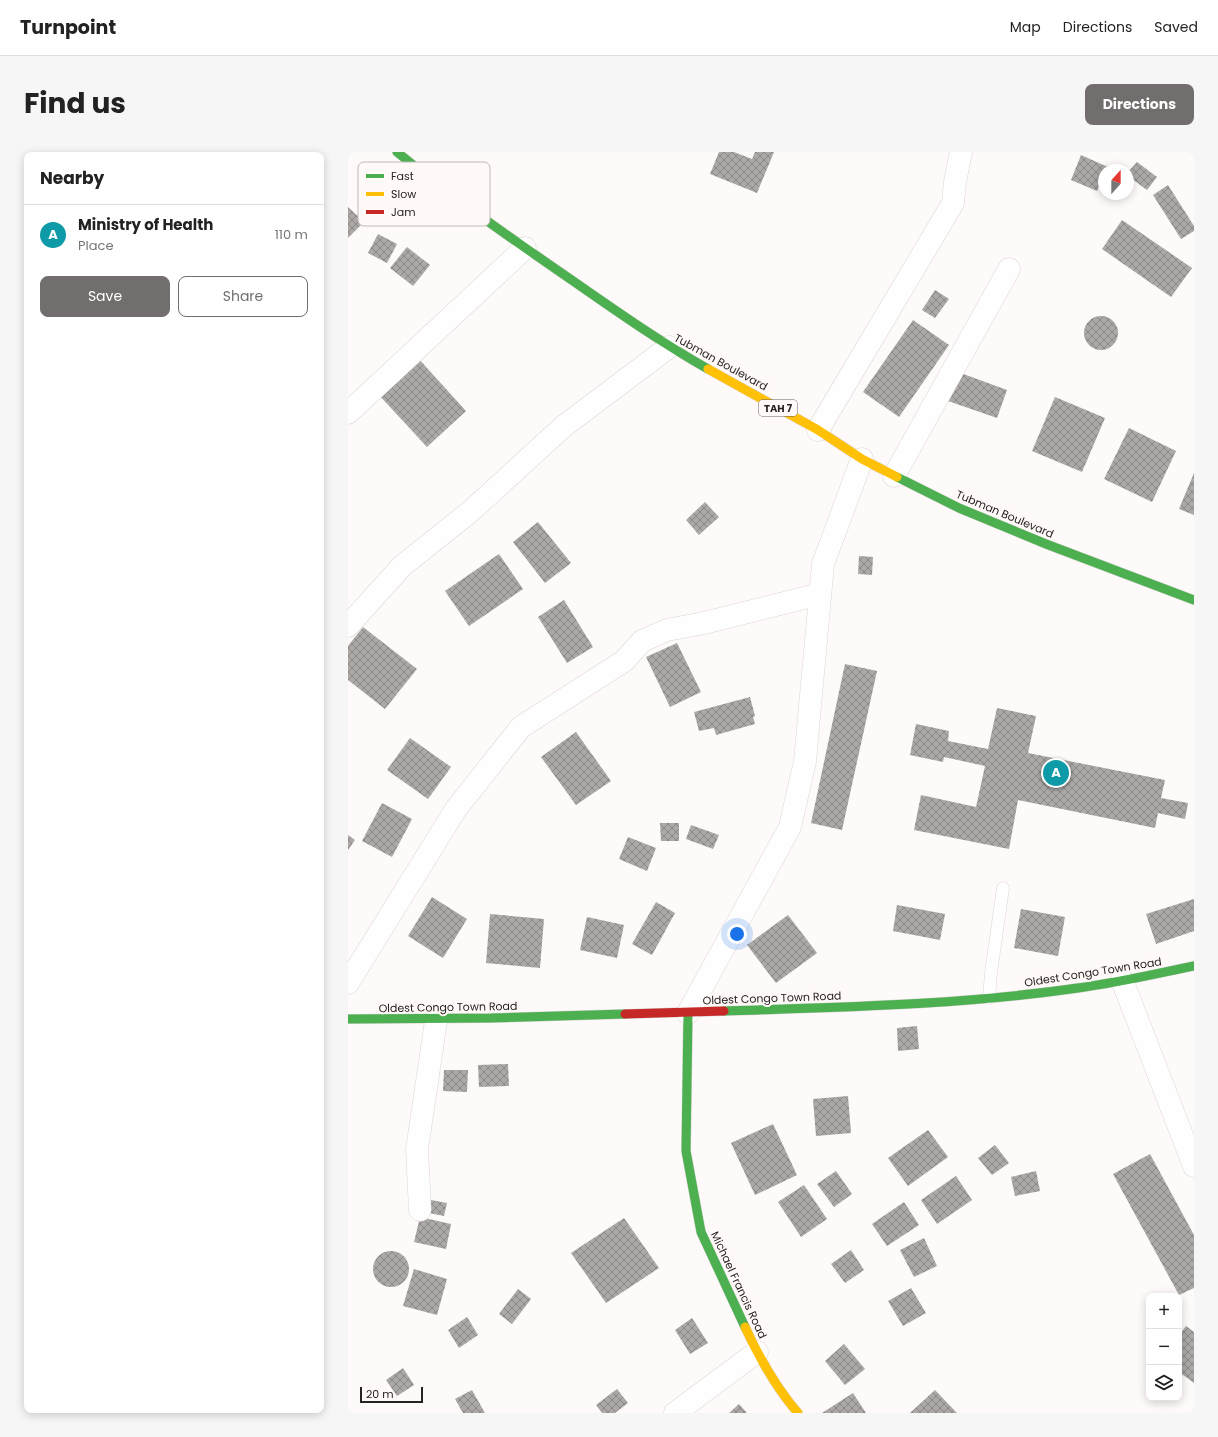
<!DOCTYPE html>
<html lang="en">
<head>
<meta charset="utf-8">
<style>
	:root { --surface:#fff; --page:#f6f6f6; --text:#222; --muted:#767676; --line:#e0e0e0; --accent:#726e6d }
	body { margin:0; font-family:Poppins,sans-serif; background:var(--page); color:var(--text) }
	.controls { position:absolute; right:12px; bottom:12px; display:grid; overflow:hidden; border-radius:8px; box-shadow:0 2px 10px #0003 }
	.controls button { width:36px; height:36px; display:grid; place-items:center; padding:0; border:0; border-bottom:1px solid var(--line); background:var(--surface); color:var(--text); font:20px sans-serif }
	.compass { position:absolute; left:750px; top:12px; width:36px; height:36px; border-radius:50%; background:var(--surface); box-shadow:0 2px 10px #0003; rotate:21deg }
	.scale { position:absolute; left:12px; bottom:10px; width:63px; box-sizing:border-box; padding-left:4px; border:2px solid #272322; border-top:0; font-size:11px; line-height:14px; white-space:nowrap; color:#272322; -webkit-text-stroke:3px #fff9f8; paint-order:stroke }
	.you { position:absolute; left:389px; top:782px; width:14px; height:14px; margin:-10px; border:3px solid #fff; border-radius:50%; background:#1a73e8; box-shadow:0 0 0 6px #1a73e833 }
	.badge { display:grid; place-items:center; width:26px; height:26px; border-radius:50%; background:var(--accent); color:#fff; font-size:13px; font-weight:700 }
	.pin { position:absolute; translate:-50% -50%; border:2px solid #fff; box-shadow:0 1px 4px #0006 }
	.list { margin:0; padding:0; list-style:none }
	h2 { display:flex; justify-content:space-between; align-items:center; height:52px; margin:0; padding:0 16px; font-size:17px }
	h2 small { font-size:13px; font-weight:400; color:var(--muted) }
	.list li { display:grid; grid-template-columns:26px 1fr auto; gap:12px; align-items:center; box-sizing:border-box; height:60px; padding:0 16px; border-top:1px solid var(--line) }
	.list b { display:block; font-size:15px; white-space:nowrap }
	.list p { margin:0; font-size:13px; white-space:nowrap; color:var(--muted) }
	.list em { font-size:13px; font-style:normal; color:var(--muted) }
	.actions { display:flex; gap:8px; padding:12px 16px }
	.actions a { flex:1; padding:9px 0; border:1px solid var(--accent); border-radius:8px; text-align:center; font-size:14px; color:var(--accent) }
	.actions .main { background:var(--accent); color:#fff }
	.icon { flex:none; width:22px; height:22px; fill:none; stroke:currentColor; stroke-width:2; stroke-linecap:round; stroke-linejoin:round }
	.map { position:relative; flex:none; width:846px; height:1261px; overflow:hidden; border-radius:8px }
	header { display:flex; align-items:center; gap:24px; box-sizing:border-box; height:56px; padding:0 20px; background:var(--surface); border-bottom:1px solid var(--line) }
	header strong { font-size:19px }
	nav { display:flex; gap:22px; margin-inline-start:auto; font-size:14px }
	.intro { display:flex; align-items:center; justify-content:space-between; box-sizing:border-box; height:96px; padding:0 24px }
	h1 { margin:0; font-size:28px }
	.button { padding:10px 18px; border-radius:8px; background:var(--accent); color:#fff; font-size:14px; font-weight:700 }
	main { display:flex; gap:24px; padding:0 24px }
	aside { flex:1; background:var(--surface); border-radius:8px; box-shadow:0 2px 10px #0003 }
	.map>svg:first-child { display:block }
	.building { fill:url(#building-cross-hatch) }
	.lines { fill:none; stroke-linecap:round; stroke-linejoin:round }
	.lane-casing { stroke:#dad6d5; stroke-width:13 }
	.street-casing { stroke:#dad6d5; stroke-width:23 }
	.fast-casing { stroke:#dad6d5; stroke-width:10 }
	.slow-casing { stroke:#dad6d5; stroke-width:10 }
	.jam-casing { stroke:#dad6d5; stroke-width:10 }
	.lane { stroke:#fffefe; stroke-width:12 }
	.street { stroke:#fffefe; stroke-width:22 }
	.fast { stroke:#4caf50; stroke-width:9 }
	.slow { stroke:#ffc107; stroke-width:9 }
	.jam { stroke:#c62828; stroke-width:9 }
	.labels { text-anchor:middle; dominant-baseline:central; stroke-width:4; stroke-linejoin:round; paint-order:stroke }
	.shield { fill:#fff9f8; stroke:#686362; stroke-width:1 }
	.shield-label { font-size:10px; font-weight:bold; fill:#272322 }
	.street-label { font-size:11px; fill:#272322; stroke:#fff9f8 }
	.key { fill:#fff9f8; stroke:#beb9b8; stroke-width:1 }
	.key-label { font-size:11px; fill:#272322 }
</style>
</head>
<body>
<header>
<strong>Turnpoint</strong>
<nav><a>Map</a><a>Directions</a><a>Saved</a></nav>
</header>
<div class="intro"><h1>Find us</h1><a class="button">Directions</a></div>
<main>
<aside>
<h2>Nearby<small></small></h2>
<ul class="list">
<li><span class="badge" style="background:#0f9aa8">A</span><div><b>Ministry of Health</b><p>Place</p></div><em>110 m</em></li>
</ul>
<div class="actions"><a class="main">Save</a><a>Share</a></div>
</aside>
<div class="map">
<svg width="846" height="1261" viewBox="0 0 846 1261">
	<defs>
		<pattern id="building-cross-hatch" width="8" height="8" patternUnits="userSpaceOnUse"><rect width="8" height="8" fill="#aba8a6"/><path d="M0 0l8 8M0 8l8-8" fill="none" stroke="#8b8887"/></pattern>
	</defs>
	<rect width="100%" height="100%" fill="#fefaf9"/>
	<g class="building">
		<path d="M371 0H386L404 7 407 0H426L409 41 362 22Z"/>
		<path d="M733 3 760 15 758 18H756V23L749 39 723 28Z"/>
		<path d="M789 10 809 25 799 38 780 24V20Z"/>
		<path d="M820 33 846 74V79L833 87 805 43Z"/>
		<path d="M0 55 16 70 0 86Z"/>
		<path d="M774 68 844 116 823 145 754 97Z"/>
		<path d="M30 82 49 92 39 111 20 101Z"/>
		<path d="M59 95 82 113 65 134 42 116Z"/>
		<path d="M587 138 601 147 587 166 574 158Z"/>
		<circle cx="753" cy="181" r="17"/>
		<path d="M565 168 601 193 551 265 515 240Z"/>
		<path d="M70 206 118 259 79 295 30 242Z"/>
		<path d="M610 220 659 238 649 266 600 249Z"/>
		<path d="M707 245 757 266 734 320 684 299Z"/>
		<path d="M781 276 828 299 804 350 756 327Z"/>
		<path d="M846 321V363L831 357Z"/>
		<path d="M357 350 371 365 351 383 338 368Z"/>
		<path d="M190 370 223 411 197 431 165 390Z"/>
		<path d="M151 402 175 437 121 474 97 439Z"/>
		<path d="M511 404 525 405 524 423 510 422Z"/>
		<path d="M216 448 245 495 219 511 190 465Z"/>
		<path d="M15 475 69 517 37 557 0 528V494Z"/>
		<path d="M329 491 353 540 322 555 298 505Z"/>
		<path d="M497 512 529 519 494 678 463 671Z"/>
		<path d="M402 545 407 564 405 565 407 572 368 583 366 576 351 579 346 560Z"/>
		<path d="M649 556 688 564 680 601 817 628 813 646 840 651 837 667 810 661 807 676 670 648 661 697 566 678 573 643 628 655 637 614 596 605 595 610 562 603 568 572 601 579 600 589 640 597Z"/>
		<path d="M228 580 263 629 228 653 193 605Z"/>
		<path d="M62 586 103 615 80 647 39 618Z"/>
		<path d="M34 651 64 667 44 705 14 689Z"/>
		<path d="M312 671H331V689H313Z"/>
		<path d="M343 673 371 683 365 697 338 687Z"/>
		<path d="M0 683 7 688 0 698Z"/>
		<path d="M280 685 308 696 299 719 271 707Z"/>
		<path d="M84 745 119 767 95 806 60 784Z"/>
		<path d="M846 747V779L808 792 798 762Z"/>
		<path d="M308 750 327 761 304 803 284 792Z"/>
		<path d="M549 753 597 762 592 788 545 779Z"/>
		<path d="M673 757 717 765 710 804 666 796Z"/>
		<path d="M142 762 196 767 192 816 138 811Z"/>
		<path d="M440 763 469 801 428 831 399 793Z"/>
		<path d="M239 765 276 773 269 806 232 798Z"/>
		<path d="M569 874 571 897 550 899 549 876Z"/>
		<path d="M160 912 161 934 131 935 130 913Z"/>
		<path d="M96 918H120L119 940 95 939Z"/>
		<path d="M500 944 503 981 468 984 465 947Z"/>
		<path d="M425 972 449 1023 407 1043 383 991Z"/>
		<path d="M580 978 600 1005 560 1034 540 1006Z"/>
		<path d="M647 993 661 1011 644 1023 630 1006Z"/>
		<path d="M802 1002 846 1083V1136L831 1143 765 1022Z"/>
		<path d="M488 1019 504 1042 486 1055 469 1032Z"/>
		<path d="M688 1019 692 1039 667 1044 663 1025Z"/>
		<path d="M608 1024 624 1048 589 1072 573 1048Z"/>
		<path d="M456 1033 479 1067 453 1085 430 1050Z"/>
		<path d="M83 1048 99 1051 96 1064 81 1061Z"/>
		<path d="M556 1050 571 1073 539 1094 524 1072Z"/>
		<path d="M72 1065 103 1072 98 1097 66 1090Z"/>
		<path d="M276 1066 311 1116 258 1151 223 1101Z"/>
		<path d="M576 1086 589 1114 566 1125 552 1098Z"/>
		<path d="M503 1098 516 1118 497 1131 483 1112Z"/>
		<circle cx="43" cy="1117" r="18"/>
		<path d="M66 1117 99 1127 89 1163 55 1154Z"/>
		<path d="M563 1136 578 1161 555 1174 540 1149Z"/>
		<path d="M170 1137 183 1147 164 1172 151 1162Z"/>
		<path d="M119 1165 130 1183 111 1196 100 1178Z"/>
		<path d="M344 1166 360 1191 342 1202 327 1178Z"/>
		<path d="M838 1174 846 1180V1231L831 1220V1183Z"/>
		<path d="M496 1192 517 1217 497 1233 477 1209Z"/>
		<path d="M55 1216 66 1233 49 1244 38 1228Z"/>
		<path d="M269 1237 280 1251 267 1261H254L248 1253Z"/>
		<path d="M124 1238 137 1261H115L107 1247Z"/>
		<path d="M587 1238 609 1261H562Z"/>
		<path d="M505 1241 518 1261H474Z"/>
		<path d="M391 1252 399 1261H381Z"/>
	</g>
	<g class="lines">
		<defs>
			<path id="lane" d="M641 846 643 821 655 736"/>
			<g id="street">
				<path d="M0 261 177 96"/>
				<path d="M470 278 605 51 607 30 613 0"/>
				<path d="M546 324 661 117"/>
				<path d="M0 474 54 414 123 359 216 274 321 195"/>
				<path d="M774 828 846 1014"/>
				<path d="M0 831 108 657 173 575 276 509 294 489 319 478 356 471 472 442"/>
				<path d="M340 861 442 675 457 609 475 412 514 307"/>
				<path d="M72 1058 69 997 88 869"/>
				<path d="M327 1261 409 1200"/>
			</g>
			<g id="fast">
				<path d="M49 0C106 47 167 89 228 131 271 161 314 191 360 217"/>
				<path d="M549 325 611 356 698 392 846 448"/>
				<path d="M376 859C494 855 612 853 730 836 769 831 807 822 846 814"/>
				<path d="M340 861 338 999 353 1080 397 1175"/>
				<path d="M0 867 143 866 277 862"/>
			</g>
			<g id="slow">
				<path d="M360 217 470 278 514 307 549 325"/>
				<path d="M397 1175C411 1205 428 1236 450 1261"/>
			</g>
			<path id="jam" d="M277 862 376 859"/>
		</defs>
		<use href="#lane" class="lane-casing"/>
		<use href="#street" class="street-casing"/>
		<use href="#fast" class="fast-casing"/>
		<use href="#slow" class="slow-casing"/>
		<use href="#jam" class="jam-casing"/>
		<use href="#lane" class="lane"/>
		<use href="#street" class="street"/>
		<use href="#fast" class="fast"/>
		<use href="#slow" class="slow"/>
		<use href="#jam" class="jam"/>
	</g>
	<g class="labels">
		<rect class="shield" x="411" y="248" width="38" height="16" rx="3"/>
		<g class="shield-label">
			<text x="430" y="256">TAH 7</text>
		</g>
		<g class="street-label">
			<text transform="translate(373 210) rotate(29)">Tubman Boulevard</text>
			<text transform="translate(657 362) rotate(23)">Tubman Boulevard</text>
			<text transform="translate(745 820) rotate(-9)">Oldest Congo Town Road</text>
			<text transform="translate(424 846) rotate(-2)">Oldest Congo Town Road</text>
			<text transform="translate(100 855) rotate(-1)">Oldest Congo Town Road</text>
			<text transform="translate(391 1133) rotate(65)">Michael Francis Road</text>
		</g>
	</g>
	<rect x="10" y="10" width="132" height="64" rx="6" class="key"/>
	<rect x="18" y="22" width="18" height="4" fill="#4caf50"/>
	<rect x="18" y="40" width="18" height="4" fill="#ffc107"/>
	<rect x="18" y="58" width="18" height="4" fill="#c62828"/>
	<g class="key-label">
		<text x="43" y="28">Fast</text>
		<text x="43" y="46">Slow</text>
		<text x="43" y="64">Jam</text>
	</g>
</svg>
<div class="controls">
<button>+</button>
<button>−</button>
<button><svg class="icon" aria-label="layers" viewBox="0 0 24 24"><path d="M12 4l9 5-9 5-9-5zM3 14l9 5 9-5"/></svg></button>
</div>
<svg class="compass" viewBox="-18 -18 36 36"><path d="M0-13l5 13h-10z" fill="#e53935"/><path d="M0 13l5-13h-10z" fill="#767676"/></svg>
<div class="scale">20 m</div>
<div class="you"></div>
<div class="pin badge" style="left:708px;top:621px;background:#0f9aa8">A</div>
</div>
</main>
</body>
</html>
